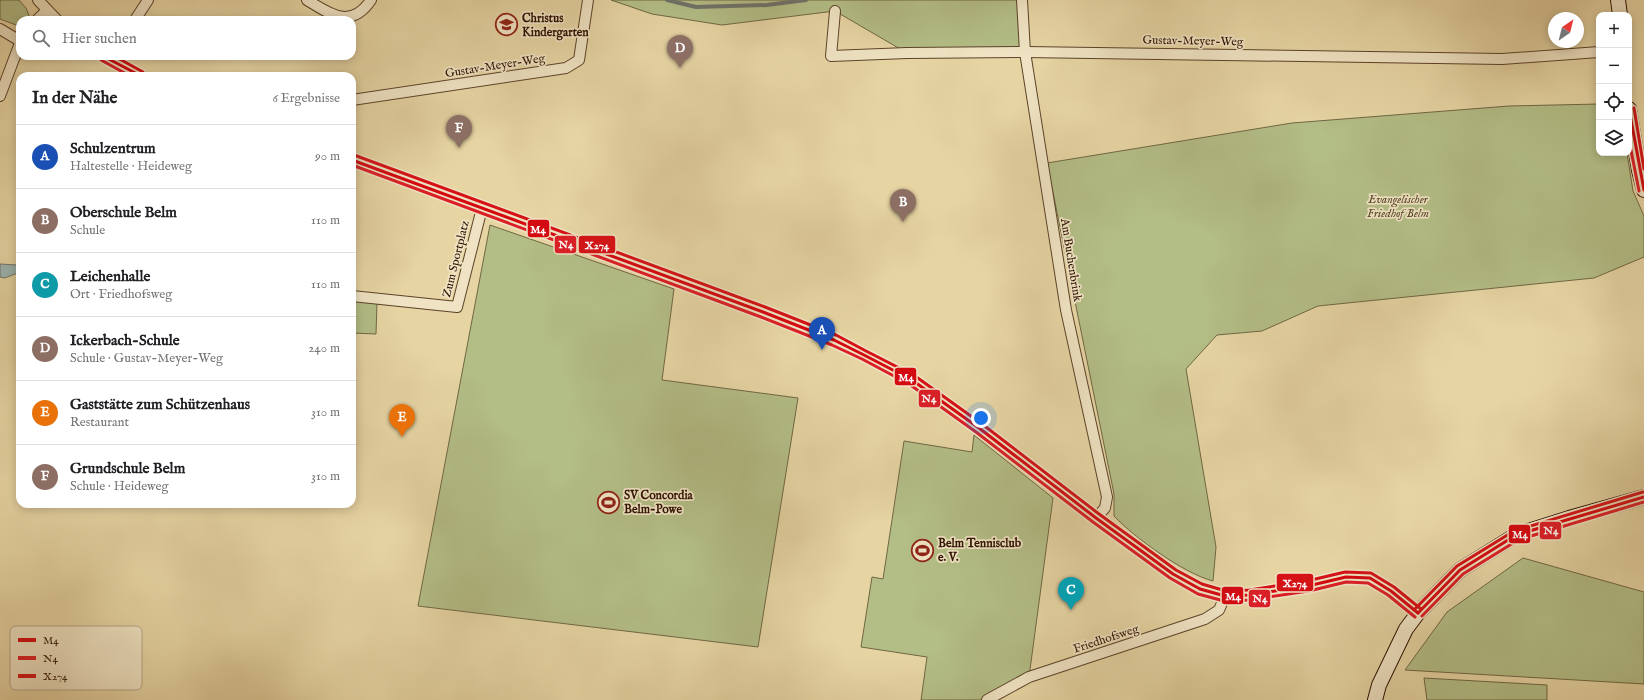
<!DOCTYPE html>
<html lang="de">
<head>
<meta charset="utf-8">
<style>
	:root { --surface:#fff; --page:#f2f2f2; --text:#202124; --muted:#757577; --line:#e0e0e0; --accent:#1a73e8 }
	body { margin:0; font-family:"IM FELL English",serif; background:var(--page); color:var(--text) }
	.controls { position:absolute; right:12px; top:12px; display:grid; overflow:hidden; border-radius:8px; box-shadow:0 2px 10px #0003 }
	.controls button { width:36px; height:36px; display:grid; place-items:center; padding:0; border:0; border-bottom:1px solid var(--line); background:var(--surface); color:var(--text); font:20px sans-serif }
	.compass { position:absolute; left:1548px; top:12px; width:36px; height:36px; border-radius:50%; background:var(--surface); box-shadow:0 2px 10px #0003; rotate:35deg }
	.you { position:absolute; left:981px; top:418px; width:14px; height:14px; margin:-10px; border:3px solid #fff; border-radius:50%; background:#1a73e8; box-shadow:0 0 0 6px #1a73e833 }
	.badge { display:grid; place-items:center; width:26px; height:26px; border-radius:50%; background:var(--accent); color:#fff; font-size:13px; font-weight:700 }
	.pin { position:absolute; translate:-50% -33px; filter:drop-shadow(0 1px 2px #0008) }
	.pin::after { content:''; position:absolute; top:21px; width:14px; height:12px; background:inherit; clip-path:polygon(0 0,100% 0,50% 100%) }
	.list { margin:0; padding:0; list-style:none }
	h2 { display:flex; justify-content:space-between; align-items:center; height:52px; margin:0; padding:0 16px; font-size:17px }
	h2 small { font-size:13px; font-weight:400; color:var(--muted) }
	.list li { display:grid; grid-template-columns:26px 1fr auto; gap:12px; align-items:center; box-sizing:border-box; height:64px; padding:0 16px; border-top:1px solid var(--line) }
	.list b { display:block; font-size:15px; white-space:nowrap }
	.list p { margin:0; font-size:13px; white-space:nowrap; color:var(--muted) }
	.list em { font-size:13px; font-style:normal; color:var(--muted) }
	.icon { flex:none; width:22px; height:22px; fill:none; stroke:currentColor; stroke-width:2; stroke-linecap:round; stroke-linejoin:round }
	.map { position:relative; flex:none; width:1644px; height:700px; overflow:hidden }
	.search { position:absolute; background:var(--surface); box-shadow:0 2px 10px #0003; left:16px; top:16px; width:340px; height:44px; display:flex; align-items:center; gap:10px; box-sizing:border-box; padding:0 14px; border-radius:12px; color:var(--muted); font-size:15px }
	.panel { position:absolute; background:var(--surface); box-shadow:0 2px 10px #0003; left:16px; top:72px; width:340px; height:436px; border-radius:12px }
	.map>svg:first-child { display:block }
	.green { fill:#b3bd86; stroke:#706743 }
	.water { fill:#9cb5b2; stroke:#70736b }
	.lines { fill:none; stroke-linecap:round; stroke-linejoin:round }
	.stream { stroke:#70736b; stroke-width:4 }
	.street-casing { stroke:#5c4229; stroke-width:12 }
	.secondary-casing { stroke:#2e1100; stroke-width:16 }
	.street { stroke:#efe3c3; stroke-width:10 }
	.secondary { stroke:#efe3c3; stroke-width:14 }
	.bus-1-casing { stroke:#efe3c3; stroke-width:6 }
	.bus-2-casing { stroke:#efe3c3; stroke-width:6 }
	.bus-3-casing { stroke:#efe3c3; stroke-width:6 }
	.bus-1 { stroke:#d40a11; stroke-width:3 }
	.bus-2 { stroke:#db1f26; stroke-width:3 }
	.bus-3 { stroke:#d51317; stroke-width:3 }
	.labels { text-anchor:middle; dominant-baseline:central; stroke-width:3.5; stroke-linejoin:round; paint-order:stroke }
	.poi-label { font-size:12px; font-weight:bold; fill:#2e1100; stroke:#efe3c3; text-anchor:start }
	.street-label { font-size:12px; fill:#2e1100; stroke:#efe3c3 }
	.park-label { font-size:12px; font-style:italic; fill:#564528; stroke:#efe3c3 }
	.key { fill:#efe3c3; stroke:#b5a488; stroke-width:1 }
	.key-label { font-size:11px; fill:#2e1100 }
	.line-badge { stroke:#efe3c3; stroke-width:1.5 }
	.badge-label { font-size:11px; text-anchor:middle; font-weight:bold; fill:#fff }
</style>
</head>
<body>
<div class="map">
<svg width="1644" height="700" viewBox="0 0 1644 700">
	<rect width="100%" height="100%" fill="#e6d4a3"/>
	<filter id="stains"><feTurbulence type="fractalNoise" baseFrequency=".005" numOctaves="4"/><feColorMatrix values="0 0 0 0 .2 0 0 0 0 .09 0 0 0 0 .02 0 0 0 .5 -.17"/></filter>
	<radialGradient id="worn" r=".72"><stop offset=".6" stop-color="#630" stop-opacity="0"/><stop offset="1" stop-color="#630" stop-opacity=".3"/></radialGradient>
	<g class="green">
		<path d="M0 0H19L26 8 30 18 28 20H20V25H16L0 19Z"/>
		<path d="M611 0H1022L1025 52 907 53 835 11 722 25 652 14Z"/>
		<path d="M1599 104V153H1627L1633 191 1644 216V257L1594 278 1318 306 1262 331 1217 335 1186 369 1216 547 1213 581C1183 573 1135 538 1114 516V494L1047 163 1292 123 1509 106Z"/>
		<path d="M490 225 674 289 662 380 798 398 758 647 418 606Z"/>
		<path d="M352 299 377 302 376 334 352 333Z"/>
		<path d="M974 435 1053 498 1029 677 987 700H921L927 657 861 647 872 577 883 579 904 441 972 452Z"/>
		<path d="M1523 558 1644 592V684L1405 670 1447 612Z"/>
		<path d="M1424 678 1547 685V700H1427Z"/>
	</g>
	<path class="water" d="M0 264 17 265 20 268V272L5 278 0 277Z"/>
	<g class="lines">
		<path class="stream" d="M667 0 696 7 767 5 806 0"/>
		<defs>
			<g id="street">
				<path d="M38 0 57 20"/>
				<path d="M307 0C330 14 351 30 371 0"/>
				<path d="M1022 0 1025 52 1066 310 1107 497 1105 508 1096 518"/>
				<path d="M835 11 831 56 907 53 1025 52 1502 59 1599 52"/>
				<path d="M37 20 47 10"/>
				<path d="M135 20 148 0"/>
				<path d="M0 29 20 41"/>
				<path d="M103 56 141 76"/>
				<path d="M0 96 20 43"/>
				<path d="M352 100 566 68 579 60 588 0"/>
				<path d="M352 160 763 312 834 340 864 355 912 380 979 428 1096 518 1173 574 1200 589 1225 596 1249 595 1308 586 1346 577 1370 578 1391 591 1418 613"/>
				<path d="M352 296 457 307 482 208"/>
				<path d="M987 700 1029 677 1205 619 1219 610 1225 596"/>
			</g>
			<g id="secondary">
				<path d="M1618 0 1620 15"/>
				<path d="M1629 109 1639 170 1644 190"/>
				<path d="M1375 700 1379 685 1406 629 1418 613 1460 570 1516 535 1569 518 1644 497"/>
			</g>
		</defs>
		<use href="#street" class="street-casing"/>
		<use href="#secondary" class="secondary-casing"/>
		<use href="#street" class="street"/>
		<use href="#secondary" class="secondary"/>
		<defs>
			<g id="bus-1">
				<path d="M103 56 141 76"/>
				<path d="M1629 109 1644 190"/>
				<path d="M352 160 763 312 834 340 864 355 912 380 979 428 1096 518 1173 574 1200 589 1225 596 1249 595 1308 586 1346 577 1370 578 1391 591 1418 613"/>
				<path d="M1418 613 1460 570 1516 535 1644 497"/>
			</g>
			<g id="bus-2">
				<path d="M101 60 130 76"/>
				<path d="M1629 140 1639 191"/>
				<path d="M352 165 761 317 832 345 862 359 909 384 976 432 1093 522 1170 578 1198 594 1224 601 1249 600 1309 591 1346 582 1368 583 1388 595 1415 617"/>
				<path d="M1422 616 1463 574 1518 540 1644 502"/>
			</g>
			<g id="bus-3">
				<path d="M114 56 143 72"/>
				<path d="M1634 108 1644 169"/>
				<path d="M354 155 765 307 836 335 866 351 915 376 982 424 1099 514 1176 570 1202 584 1226 591 1249 590 1307 581 1345 572 1371 573 1394 587 1421 609"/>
				<path d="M1414 610 1457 566 1514 531 1643 492"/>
			</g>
		</defs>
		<use href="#bus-1" class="bus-1-casing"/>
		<use href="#bus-2" class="bus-2-casing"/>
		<use href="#bus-3" class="bus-3-casing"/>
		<use href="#bus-1" class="bus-1"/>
		<use href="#bus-2" class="bus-2"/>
		<use href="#bus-3" class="bus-3"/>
	</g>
	<defs>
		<symbol id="school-ring" viewBox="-11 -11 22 22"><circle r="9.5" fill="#efe3c3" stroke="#8f2418" stroke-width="1.5"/><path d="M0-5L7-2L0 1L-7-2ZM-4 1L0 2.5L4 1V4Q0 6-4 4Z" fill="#8f2418"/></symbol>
		<symbol id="stadium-ring" viewBox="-11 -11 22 22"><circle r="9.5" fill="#efe3c3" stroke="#8f2418" stroke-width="1.5"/><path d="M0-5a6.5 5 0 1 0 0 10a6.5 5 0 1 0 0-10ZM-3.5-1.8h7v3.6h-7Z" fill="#8f2418"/></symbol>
	</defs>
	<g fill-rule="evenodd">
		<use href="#school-ring" x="494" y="12" width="25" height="25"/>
		<use href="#stadium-ring" x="596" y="490" width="25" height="25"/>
		<use href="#stadium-ring" x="910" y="538" width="25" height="25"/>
	</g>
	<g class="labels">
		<g class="poi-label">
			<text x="522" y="18">Christus<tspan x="522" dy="14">Kindergarten</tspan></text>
			<text x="624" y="495">SV Concordia<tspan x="624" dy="14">Belm-Powe</tspan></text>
			<text x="938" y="543">Belm Tennisclub<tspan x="938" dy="14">e. V.</tspan></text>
		</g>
		<g class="street-label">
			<text transform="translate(1193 41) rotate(1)">Gustav-Meyer-Weg</text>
			<text transform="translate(495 66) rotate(-9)">Gustav-Meyer-Weg</text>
			<text transform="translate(456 259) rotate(-76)">Zum Sportplatz</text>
			<text transform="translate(1071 260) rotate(81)">Am Buchenbrink</text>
			<text transform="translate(1106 639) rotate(-18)">Friedhofsweg</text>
		</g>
		<g class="park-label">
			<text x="1398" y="199">Evangelischer<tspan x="1398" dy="14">Friedhof Belm</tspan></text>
		</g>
	</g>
	<rect x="10" y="626" width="132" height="64" rx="6" class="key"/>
	<rect x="18" y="638" width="18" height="4" fill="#d40a11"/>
	<rect x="18" y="656" width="18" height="4" fill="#db1f26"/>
	<rect x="18" y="674" width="18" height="4" fill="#d51317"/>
	<g class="key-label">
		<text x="43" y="644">M4</text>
		<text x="43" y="662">N4</text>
		<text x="43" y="680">X274</text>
	</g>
	<g class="line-badge">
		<rect x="527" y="219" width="23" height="19" rx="4" fill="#d40a11"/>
		<rect x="554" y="235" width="23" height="19" rx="4" fill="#db1f26"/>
		<rect x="578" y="235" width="38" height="19" rx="4" fill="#d51317"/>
		<rect x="894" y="367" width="23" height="19" rx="4" fill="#d40a11"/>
		<rect x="918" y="389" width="23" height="19" rx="4" fill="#db1f26"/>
		<rect x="1539" y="521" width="23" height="19" rx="4" fill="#db1f26"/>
		<rect x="1508" y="524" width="23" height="20" rx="4" fill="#d40a11"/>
		<rect x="1276" y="573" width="38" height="19" rx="4" fill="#d51317"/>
		<rect x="1221" y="586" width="23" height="19" rx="4" fill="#d40a11"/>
		<rect x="1248" y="589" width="23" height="19" rx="4" fill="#db1f26"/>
	</g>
	<g class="badge-label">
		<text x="538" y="233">M4</text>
		<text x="566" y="248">N4</text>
		<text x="597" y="249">X274</text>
		<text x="906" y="381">M4</text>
		<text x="929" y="402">N4</text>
		<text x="1551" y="534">N4</text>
		<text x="1520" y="538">M4</text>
		<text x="1295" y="587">X274</text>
		<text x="1233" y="600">M4</text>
		<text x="1260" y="602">N4</text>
	</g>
	<rect width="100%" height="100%" filter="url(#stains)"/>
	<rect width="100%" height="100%" fill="url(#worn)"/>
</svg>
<div class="controls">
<button>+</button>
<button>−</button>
<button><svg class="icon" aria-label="locate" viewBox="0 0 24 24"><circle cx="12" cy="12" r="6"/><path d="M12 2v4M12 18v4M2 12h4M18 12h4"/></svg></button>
<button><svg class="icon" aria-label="layers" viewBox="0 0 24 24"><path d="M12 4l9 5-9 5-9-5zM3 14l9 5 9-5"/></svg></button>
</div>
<svg class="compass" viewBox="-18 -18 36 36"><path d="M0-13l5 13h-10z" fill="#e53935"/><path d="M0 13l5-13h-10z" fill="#757577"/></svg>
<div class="you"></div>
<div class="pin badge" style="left:822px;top:350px;background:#1a4fb4">A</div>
<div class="pin badge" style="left:903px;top:222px;background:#8d6e63">B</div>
<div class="pin badge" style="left:1071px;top:610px;background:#0f9aa8">C</div>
<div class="pin badge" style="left:680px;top:68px;background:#8d6e63">D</div>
<div class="pin badge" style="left:402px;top:437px;background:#e8710a">E</div>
<div class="pin badge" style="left:459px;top:148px;background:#8d6e63">F</div>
<div class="search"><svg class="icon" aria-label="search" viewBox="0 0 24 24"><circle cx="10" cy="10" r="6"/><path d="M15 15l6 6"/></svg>Hier suchen</div>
<section class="panel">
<h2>In der Nähe<small>6 Ergebnisse</small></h2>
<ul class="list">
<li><span class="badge" style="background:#1a4fb4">A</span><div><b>Schulzentrum</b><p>Haltestelle · Heideweg</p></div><em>90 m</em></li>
<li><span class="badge" style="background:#8d6e63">B</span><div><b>Oberschule Belm</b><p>Schule</p></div><em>110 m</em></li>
<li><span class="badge" style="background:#0f9aa8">C</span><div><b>Leichenhalle</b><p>Ort · Friedhofsweg</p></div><em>110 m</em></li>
<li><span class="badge" style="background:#8d6e63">D</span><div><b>Ickerbach-Schule</b><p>Schule · Gustav-Meyer-Weg</p></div><em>240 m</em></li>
<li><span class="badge" style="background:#e8710a">E</span><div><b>Gaststätte zum Schützenhaus</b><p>Restaurant</p></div><em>310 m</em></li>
<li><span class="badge" style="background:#8d6e63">F</span><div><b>Grundschule Belm</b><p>Schule · Heideweg</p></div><em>310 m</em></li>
</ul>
</section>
</div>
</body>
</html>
